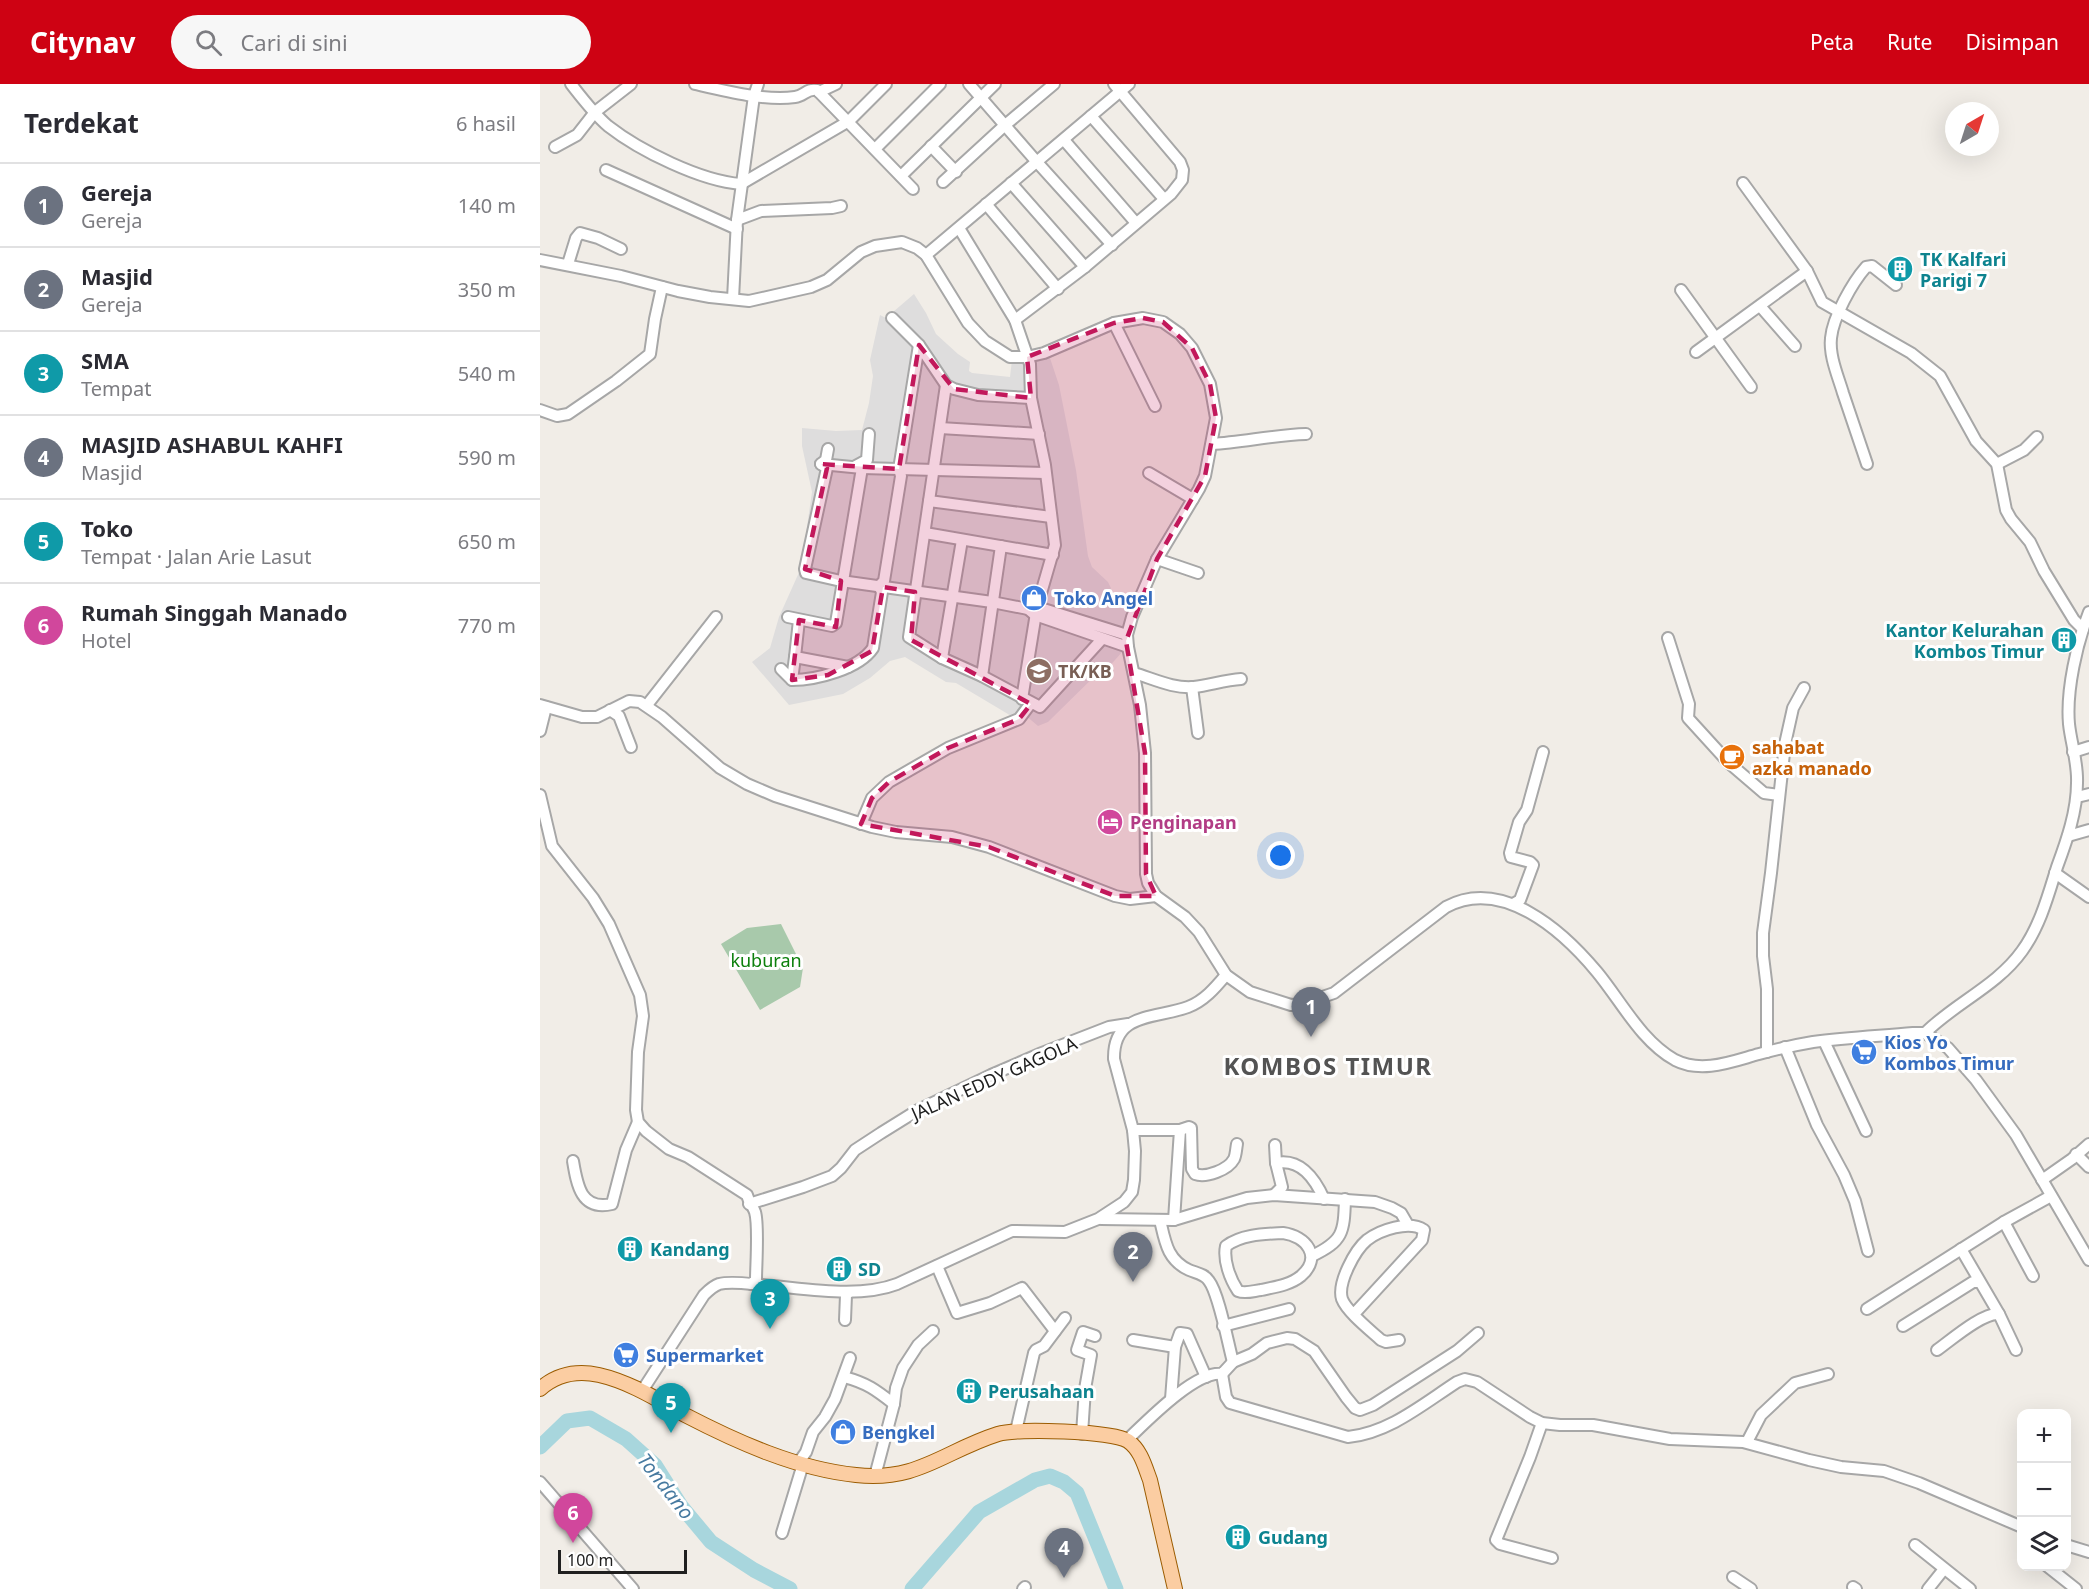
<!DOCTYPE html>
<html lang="id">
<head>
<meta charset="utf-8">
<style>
	:root { --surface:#fff; --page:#f7f7f7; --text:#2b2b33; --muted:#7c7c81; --line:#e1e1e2; --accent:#ce0213 }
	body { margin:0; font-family:"Noto Sans",sans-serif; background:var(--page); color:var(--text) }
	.controls { position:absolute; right:18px; bottom:18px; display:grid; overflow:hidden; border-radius:12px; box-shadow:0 6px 24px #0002 }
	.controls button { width:54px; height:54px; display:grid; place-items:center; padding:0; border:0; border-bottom:2px solid var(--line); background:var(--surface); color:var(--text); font:30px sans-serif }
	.compass { position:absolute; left:1405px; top:18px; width:54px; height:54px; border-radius:50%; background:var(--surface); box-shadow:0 6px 24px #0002; rotate:39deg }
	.scale { position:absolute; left:18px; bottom:15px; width:129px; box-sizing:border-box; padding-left:6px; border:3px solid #202020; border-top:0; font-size:16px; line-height:21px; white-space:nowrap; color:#202020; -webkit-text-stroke:4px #fff; paint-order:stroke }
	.you { position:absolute; left:741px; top:772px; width:21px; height:21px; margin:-15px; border:4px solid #fff; border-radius:50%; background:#1a73e8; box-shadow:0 0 0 9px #1a73e833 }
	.badge { display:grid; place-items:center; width:39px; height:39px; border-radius:50%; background:var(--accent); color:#fff; font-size:20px; font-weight:700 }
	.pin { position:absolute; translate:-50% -50px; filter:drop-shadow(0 2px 3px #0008) }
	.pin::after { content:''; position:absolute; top:32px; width:21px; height:18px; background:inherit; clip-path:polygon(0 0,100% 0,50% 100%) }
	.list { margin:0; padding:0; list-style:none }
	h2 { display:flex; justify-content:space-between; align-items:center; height:78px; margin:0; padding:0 24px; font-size:26px }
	h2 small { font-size:20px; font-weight:400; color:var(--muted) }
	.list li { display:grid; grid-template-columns:39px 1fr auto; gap:18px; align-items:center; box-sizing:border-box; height:84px; padding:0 24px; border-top:2px solid var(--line) }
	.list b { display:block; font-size:22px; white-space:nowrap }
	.list p { margin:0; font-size:20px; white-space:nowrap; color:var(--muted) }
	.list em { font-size:20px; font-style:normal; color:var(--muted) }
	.icon { flex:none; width:33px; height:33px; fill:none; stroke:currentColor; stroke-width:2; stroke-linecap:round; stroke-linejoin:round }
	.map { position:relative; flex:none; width:1549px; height:1505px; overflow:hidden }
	header { display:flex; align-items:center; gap:36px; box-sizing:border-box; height:84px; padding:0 30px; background:var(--accent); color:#fff }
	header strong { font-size:28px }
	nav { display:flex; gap:33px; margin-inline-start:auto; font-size:21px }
	.search { width:420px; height:54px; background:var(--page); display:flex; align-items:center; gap:15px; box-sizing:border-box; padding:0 21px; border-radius:33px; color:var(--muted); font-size:22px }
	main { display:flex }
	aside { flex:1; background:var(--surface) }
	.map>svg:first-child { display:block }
	.residential { fill:#dedddd }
	.cemetery { fill:#a8c9ab }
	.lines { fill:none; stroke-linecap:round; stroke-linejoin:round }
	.river { stroke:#a8d6dd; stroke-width:15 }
	.minor-casing { stroke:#a7a7a7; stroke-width:14 }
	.major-casing { stroke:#9b5c02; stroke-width:16 }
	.minor { stroke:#fff; stroke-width:10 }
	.major { stroke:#fbcda2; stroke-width:14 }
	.marked { fill:#c2185b; fill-opacity:0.2; stroke:#c2185b; stroke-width:4.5; stroke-dasharray:12 8; stroke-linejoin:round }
	.labels { text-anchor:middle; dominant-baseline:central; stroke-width:6; stroke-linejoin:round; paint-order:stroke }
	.culture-label { font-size:18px; font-weight:bold; fill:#0d838f; stroke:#fff; text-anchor:start }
	.shop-label { font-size:18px; font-weight:bold; fill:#366cbe; stroke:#fff; text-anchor:start }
	.education-label { font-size:18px; font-weight:bold; fill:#785e54; stroke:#fff; text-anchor:start }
	.food-label { font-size:18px; font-weight:bold; fill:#c56008; stroke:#fff; text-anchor:start }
	.hotel-label { font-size:18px; font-weight:bold; fill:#b23c85; stroke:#fff; text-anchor:start }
	.park-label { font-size:18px; fill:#0d800d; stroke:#fff }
	.street-label { font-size:18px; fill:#202020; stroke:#fff }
	.water-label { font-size:20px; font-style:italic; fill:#477aa0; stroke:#fff }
	.district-label { font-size:24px; font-weight:bold; letter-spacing:1.5px; fill:#535353; stroke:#fff }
</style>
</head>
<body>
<header>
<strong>Citynav</strong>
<div class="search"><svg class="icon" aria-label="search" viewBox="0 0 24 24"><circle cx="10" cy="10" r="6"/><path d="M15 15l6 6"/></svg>Cari di sini</div>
<nav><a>Peta</a><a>Rute</a><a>Disimpan</a></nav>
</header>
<main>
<aside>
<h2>Terdekat<small>6 hasil</small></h2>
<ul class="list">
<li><span class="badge" style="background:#6b7280">1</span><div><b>Gereja</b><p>Gereja</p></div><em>140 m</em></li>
<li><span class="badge" style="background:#6b7280">2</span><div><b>Masjid</b><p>Gereja</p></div><em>350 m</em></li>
<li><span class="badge" style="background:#0f9aa8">3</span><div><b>SMA</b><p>Tempat</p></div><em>540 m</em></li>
<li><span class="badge" style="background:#6b7280">4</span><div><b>MASJID ASHABUL KAHFI</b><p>Masjid</p></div><em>590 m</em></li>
<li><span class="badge" style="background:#0f9aa8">5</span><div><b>Toko</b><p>Tempat · Jalan Arie Lasut</p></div><em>650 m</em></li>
<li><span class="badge" style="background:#d1479c">6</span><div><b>Rumah Singgah Manado</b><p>Hotel</p></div><em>770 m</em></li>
</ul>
</aside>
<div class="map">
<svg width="1549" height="1505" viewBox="0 0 1549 1505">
	<rect width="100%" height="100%" fill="#f1ede7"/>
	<path class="residential" d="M374 210 386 229 396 250 418 270 430 278 429 287 432 289 470 293 472 276 489 278 510 274 519 301 536 386 548 472 552 483 568 498 571 504 568 516 592 530 584 566 566 586 563 584 508 638 498 642 485 631 473 633 416 599 406 598 365 573 350 577 330 594 303 610 249 621 212 578 230 564 239 533 261 484 272 408 262 362V344L296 347 322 346 329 319 333 292 330 276 340 231 346 234Z"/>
	<path class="cemetery" d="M241 840 263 884 260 903 220 926 181 860 207 844Z"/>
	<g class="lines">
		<g class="river">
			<path d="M0 1363 27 1337 50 1334 86 1355 115 1381 141 1422 171 1458 214 1486 250 1505"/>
			<path d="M372 1505 439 1428 495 1396 510 1392 524 1398 537 1409 576 1505"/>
		</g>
		<defs>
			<g id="minor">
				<path d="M31 0C42 14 54 30 68 42 100 67 161 97 201 100L309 37 346 0"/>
				<path d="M155 0C185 7 224 17 255 13 264 12 267 4 277 6L373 105"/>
				<path d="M429 0 496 77 572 161"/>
				<path d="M279 8 296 0"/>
				<path d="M551 32 624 115"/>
				<path d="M524 56 596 139"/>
				<path d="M391 62 416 88"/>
				<path d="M15 63 37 51 55 28 91 0"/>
				<path d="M335 65 400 0"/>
				<path d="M66 86 197 145"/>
				<path d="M361 92 455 0"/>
				<path d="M403 98 464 42 514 0"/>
				<path d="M471 99 545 183"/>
				<path d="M1203 99 1267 187 1282 218 1371 269 1400 292 1436 357 1457 380 1466 426 1471 435 1490 458 1504 487 1534 536 1543 545"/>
				<path d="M446 120 518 205"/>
				<path d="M197 136 221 127 292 124 301 122"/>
				<path d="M419 144 475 236 490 280 491 314 505 381 515 461 497 523 482 615"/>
				<path d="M386 171 589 0"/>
				<path d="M0 176 81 192 138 207 170 213 209 217 271 203 287 196 321 168 335 162 362 158 377 164 386 171 428 239 445 257 470 273H487L504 269 574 239 603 234 623 238 640 250 652 264 670 300 676 334 665 392 659 405 617 475 592 533 587 551 588 563 600 621 605 669 606 790 608 799 616 812 645 833 659 848 686 891 710 908 751 921 762 920 794 909 906 823C962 793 1022 846 1057 888 1081 917 1101 957 1135 976 1162 990 1193 977 1219 970 1237 965 1255 961 1273 958 1306 954 1340 952 1373 949H1385L1408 964 1436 996 1476 1051 1549 1176"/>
				<path d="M28 180 36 154 40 149 58 154 81 165"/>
				<path d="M1141 206 1211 303"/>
				<path d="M193 215 197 136 214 12 218 0"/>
				<path d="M1220 222 1255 262"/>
				<path d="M352 234 379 261 406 301 414 305 438 311 491 314"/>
				<path d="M475 236 545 183 631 110 642 96 643 86 640 78 574 0"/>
				<path d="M574 239 615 322"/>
				<path d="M1156 268 1267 187"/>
				<path d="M406 301 369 553 402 574 442 592 500 623 562 555"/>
				<path d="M0 326 17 332 28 330 76 297 110 270 115 235 122 203"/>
				<path d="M400 344 499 350"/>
				<path d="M672 360C703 358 735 351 766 350"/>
				<path d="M288 365 286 376 281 380 287 384 265 485 266 489 301 497 452 518 488 525"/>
				<path d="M281 380 322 384 505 389"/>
				<path d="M1327 380C1319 356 1311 332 1303 309 1298 292 1289 272 1291 254 1293 233 1312 199 1326 183L1332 182 1356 201"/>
				<path d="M1457 380 1484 366 1497 353"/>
				<path d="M314 383 327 376 329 350"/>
				<path d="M609 389 653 415"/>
				<path d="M389 417 511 433"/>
				<path d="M385 449 513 471"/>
				<path d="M617 475 658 489"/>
				<path d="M248 533 292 542 296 539 322 384"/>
				<path d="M259 536 255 573 308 583"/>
				<path d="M587 551 497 523 488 525 495 531 588 563"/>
				<path d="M1128 554 1149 620 1148 634 1189 679 1224 709 1239 711"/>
				<path d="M255 573 252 596C276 596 319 585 333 564L342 508 339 502 344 497 361 392 359 385 379 261"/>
				<path d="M402 574 422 456"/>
				<path d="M241 585 252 596"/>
				<path d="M594 589C614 595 634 605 654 603 670 601 685 596 701 595"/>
				<path d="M442 592 461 462"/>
				<path d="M652 603 658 649"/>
				<path d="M0 621 42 633H57L89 617 100 618 122 633 180 684 207 700 235 712 332 743 356 748 412 753 449 763 575 812 590 815 616 812"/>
				<path d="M107 621 176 533"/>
				<path d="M70 626 79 632 91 663"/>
				<path d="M0 647 6 623"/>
				<path d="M1533 668 1549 663"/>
				<path d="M0 711 12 762 53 814 69 840 100 911 103 932 98 968 96 1026 98 1038 106 1047 129 1065 148 1073 207 1111C209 1119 213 1122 215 1128 219 1141 216 1181 216 1196L211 1200"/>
				<path d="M1537 713 1549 710"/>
				<path d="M321 740 332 714 349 698 408 664 479 635 491 619"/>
				<path d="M1528 752 1549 746"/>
				<path d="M1515 789 1549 813"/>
				<path d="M973 820 980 816 993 781 990 778 971 773 970 769 979 738 987 726 1003 668"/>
				<path d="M1385 949C1415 919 1457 902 1482 867 1500 842 1508 812 1517 783 1527 756 1537 727 1537 699 1538 679 1531 659 1529 640 1526 606 1537 559 1549 528"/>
				<path d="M1284 957 1326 1047"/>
				<path d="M1245 963 1277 1041 1304 1091 1315 1117 1328 1167"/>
				<path d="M1227 968V905L1223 872V849L1231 789 1245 660 1253 624 1264 604"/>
				<path d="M593 1046H640L634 1136"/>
				<path d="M640 1046 649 1043 651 1044 652 1085 655 1090C666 1094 688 1086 694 1075 696 1071 696 1065 697 1060"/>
				<path d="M1536 1070 1549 1083"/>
				<path d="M33 1077C37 1101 41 1127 72 1120L86 1066 98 1038"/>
				<path d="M736 1079C761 1074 775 1095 784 1115"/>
				<path d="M1502 1096 1532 1075 1549 1060"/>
				<path d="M734 1111 742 1103 736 1079 735 1061"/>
				<path d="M209 1120 263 1103 292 1092 301 1084 315 1066 341 1049 378 1026 451 991 502 969 569 943 588 940"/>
				<path d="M561 1135 634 1136 707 1114 734 1111 835 1118 852 1124 861 1129 868 1141"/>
				<path d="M620 1136C625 1157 627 1176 649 1186 656 1189 665 1190 669 1197 679 1210 688 1260 693 1278"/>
				<path d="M1464 1138 1493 1192"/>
				<path d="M743 1149C766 1152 783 1173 761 1192 750 1201 735 1203 721 1206 713 1207 705 1210 698 1207 690 1195 683 1176 686 1162 702 1150 725 1150 743 1149Z"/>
				<path d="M1421 1165 1459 1230 1476 1266"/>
				<path d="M772 1172C803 1157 804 1149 805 1115"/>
				<path d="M397 1182 417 1229 450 1219 482 1204 515 1247"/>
				<path d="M1327 1225 1464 1138 1511 1112"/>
				<path d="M814 1230 882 1156 884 1146C869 1136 840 1146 827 1156 815 1166 797 1199 802 1215 807 1228 830 1246 841 1256L846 1258 859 1256"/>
				<path d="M305 1236 306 1211 309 1208"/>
				<path d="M683 1242 749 1225"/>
				<path d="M1363 1242 1433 1198H1439"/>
				<path d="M593 1256 635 1263"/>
				<path d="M1397 1266C1411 1256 1443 1228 1459 1230"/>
				<path d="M682 1290 686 1313 690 1319 808 1353C849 1349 883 1320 917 1298L925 1295 937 1298 990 1333 1002 1339 1020 1341H1053L1130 1355 1203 1358 1269 1376 1301 1383 1344 1387 1379 1399 1482 1443"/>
				<path d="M304 1293C327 1299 336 1306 354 1320"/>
				<path d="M102 1307 164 1211C168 1207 173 1202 179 1200 192 1197 209 1200 222 1201 263 1204 318 1215 357 1200L472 1147 525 1148 558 1135 584 1118 592 1108 594 1096 595 1067 593 1046 574 975C573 928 615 935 648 923 664 917 675 904 686 891"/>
				<path d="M631 1315 635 1263 640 1249 647 1250 666 1293"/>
				<path d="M1002 1339 990 1373 956 1456 960 1460 1012 1474"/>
				<path d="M476 1347 494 1269 496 1266 504 1262 525 1234"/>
				<path d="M542 1350 545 1305 551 1271 537 1266 543 1248 555 1252"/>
				<path d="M587 1356C606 1338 656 1286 682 1290L693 1278 712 1270 727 1259 747 1254 755 1255 774 1267 806 1313 815 1324 820 1326 833 1321 917 1267 938 1249"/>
				<path d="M1207 1358 1221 1331 1255 1299 1288 1290"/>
				<path d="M259 1378 266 1368 273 1348 285 1333 295 1315 310 1274"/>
				<path d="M335 1392 354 1320 356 1304 363 1284 378 1261 393 1247"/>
				<path d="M0 1398 93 1505"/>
				<path d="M242 1449 263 1380"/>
				<path d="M1375 1461 1430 1505"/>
				<path d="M1526 1461 1549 1468"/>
				<path d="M1507 1482 1536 1505"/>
				<path d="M1193 1493 1211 1505"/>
				<path d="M1313 1503 1316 1505"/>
				<path d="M483 1505 485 1503"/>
				<path d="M1388 1505 1404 1485"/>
			</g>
			<path id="major" d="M0 1305C17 1290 36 1286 59 1291 90 1298 118 1316 145 1331 197 1358 257 1385 316 1391 378 1398 404 1367 458 1350 476 1344 573 1347 588 1357 601 1366 605 1383 610 1396L635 1505"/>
		</defs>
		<use href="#minor" class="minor-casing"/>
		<use href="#major" class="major-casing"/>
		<use href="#minor" class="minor"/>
		<use href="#major" class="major"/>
	</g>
	<path class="marked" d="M603 234 623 238 652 264 670 300 676 334 665 392 617 475 586 557 605 669 606 790 616 812H575L449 763 321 740 332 714 349 698 408 664 479 635 491 620 371 556 375 508 343 503 332 567 288 591 252 596 259 536 296 543 301 497 265 485 287 384 281 380 359 385 379 261 414 305 491 314 487 273 574 239Z"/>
	<defs>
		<symbol id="building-disc" viewBox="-11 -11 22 22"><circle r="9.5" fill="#0f9aa8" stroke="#fff"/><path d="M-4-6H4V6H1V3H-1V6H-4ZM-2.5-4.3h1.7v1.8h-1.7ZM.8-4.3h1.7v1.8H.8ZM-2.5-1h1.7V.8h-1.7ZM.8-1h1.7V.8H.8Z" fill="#fff"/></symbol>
		<symbol id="shop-disc" viewBox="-11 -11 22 22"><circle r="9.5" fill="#3f7fe0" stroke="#fff"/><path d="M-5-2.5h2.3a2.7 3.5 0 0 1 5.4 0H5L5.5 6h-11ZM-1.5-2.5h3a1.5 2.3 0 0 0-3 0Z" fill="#fff"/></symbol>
		<symbol id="school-disc" viewBox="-11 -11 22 22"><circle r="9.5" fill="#8d6e63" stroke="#fff"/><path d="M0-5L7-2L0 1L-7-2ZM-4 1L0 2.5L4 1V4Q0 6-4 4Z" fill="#fff"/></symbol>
		<symbol id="cafe-disc" viewBox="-11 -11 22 22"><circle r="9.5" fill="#e8710a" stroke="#fff"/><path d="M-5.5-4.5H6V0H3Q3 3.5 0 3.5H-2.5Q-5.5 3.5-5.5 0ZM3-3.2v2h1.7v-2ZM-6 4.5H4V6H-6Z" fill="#fff"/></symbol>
		<symbol id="hotel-disc" viewBox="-11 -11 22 22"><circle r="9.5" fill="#d1479c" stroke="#fff"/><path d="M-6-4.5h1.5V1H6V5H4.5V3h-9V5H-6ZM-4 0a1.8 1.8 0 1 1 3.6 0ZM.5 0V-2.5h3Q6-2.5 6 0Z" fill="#fff"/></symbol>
		<symbol id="supermarket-disc" viewBox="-11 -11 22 22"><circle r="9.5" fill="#3f7fe0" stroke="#fff"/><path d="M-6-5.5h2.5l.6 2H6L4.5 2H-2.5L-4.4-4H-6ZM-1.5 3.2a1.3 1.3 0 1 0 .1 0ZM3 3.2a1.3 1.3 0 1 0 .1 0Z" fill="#fff"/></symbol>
	</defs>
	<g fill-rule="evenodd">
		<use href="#building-disc" x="1345" y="170" width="30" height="30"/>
		<use href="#shop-disc" x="479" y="499" width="30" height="30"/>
		<use href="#building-disc" x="1509" y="541" width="30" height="30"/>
		<use href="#school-disc" x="484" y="572" width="30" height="30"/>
		<use href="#cafe-disc" x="1177" y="658" width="30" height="30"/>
		<use href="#hotel-disc" x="555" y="723" width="30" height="30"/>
		<use href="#supermarket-disc" x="1309" y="953" width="30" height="30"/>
		<use href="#building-disc" x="75" y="1150" width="30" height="30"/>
		<use href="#building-disc" x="284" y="1170" width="30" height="30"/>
		<use href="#supermarket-disc" x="71" y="1256" width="30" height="30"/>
		<use href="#building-disc" x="414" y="1292" width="30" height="30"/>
		<use href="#shop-disc" x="288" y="1333" width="30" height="30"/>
		<use href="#building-disc" x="683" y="1438" width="30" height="30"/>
	</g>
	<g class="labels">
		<g class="culture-label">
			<text x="1380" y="175">TK Kalfari<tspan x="1380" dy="21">Parigi 7</tspan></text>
			<text x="1504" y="546" text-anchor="end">Kantor Kelurahan<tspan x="1504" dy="21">Kombos Timur</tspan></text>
			<text x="110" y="1165">Kandang</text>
			<text x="318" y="1185">SD</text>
			<text x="448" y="1307">Perusahaan</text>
			<text x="718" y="1453">Gudang</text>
		</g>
		<g class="shop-label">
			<text x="514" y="514">Toko Angel</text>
			<text x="1344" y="958">Kios Yo<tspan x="1344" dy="21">Kombos Timur</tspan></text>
			<text x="106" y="1271">Supermarket</text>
			<text x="322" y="1348">Bengkel</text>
		</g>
		<g class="education-label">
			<text x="518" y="587">TK/KB</text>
		</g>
		<g class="food-label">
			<text x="1212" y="663">sahabat<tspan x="1212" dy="21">azka manado</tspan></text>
		</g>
		<g class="hotel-label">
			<text x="590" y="738">Penginapan</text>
		</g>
		<g class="park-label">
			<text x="226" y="876">kuburan</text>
		</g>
		<g class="street-label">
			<text transform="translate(454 994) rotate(-24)">JALAN EDDY GAGOLA</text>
		</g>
		<g class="water-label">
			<text transform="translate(126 1402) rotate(52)">Tondano</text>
		</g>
		<g class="district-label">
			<text x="788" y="981">KOMBOS TIMUR</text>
		</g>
	</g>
</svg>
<div class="controls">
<button>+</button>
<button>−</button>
<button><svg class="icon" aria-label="layers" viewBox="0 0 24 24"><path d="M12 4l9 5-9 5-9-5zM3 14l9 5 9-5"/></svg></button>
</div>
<svg class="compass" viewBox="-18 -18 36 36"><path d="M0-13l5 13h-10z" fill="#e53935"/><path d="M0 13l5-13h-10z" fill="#7c7c81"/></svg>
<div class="scale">100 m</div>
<div class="you"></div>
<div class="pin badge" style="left:771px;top:953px;background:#6b7280">1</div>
<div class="pin badge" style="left:593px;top:1198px;background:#6b7280">2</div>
<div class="pin badge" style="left:230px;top:1245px;background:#0f9aa8">3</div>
<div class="pin badge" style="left:524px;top:1494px;background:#6b7280">4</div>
<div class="pin badge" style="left:131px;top:1349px;background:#0f9aa8">5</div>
<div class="pin badge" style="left:33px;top:1459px;background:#d1479c">6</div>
</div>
</main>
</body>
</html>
